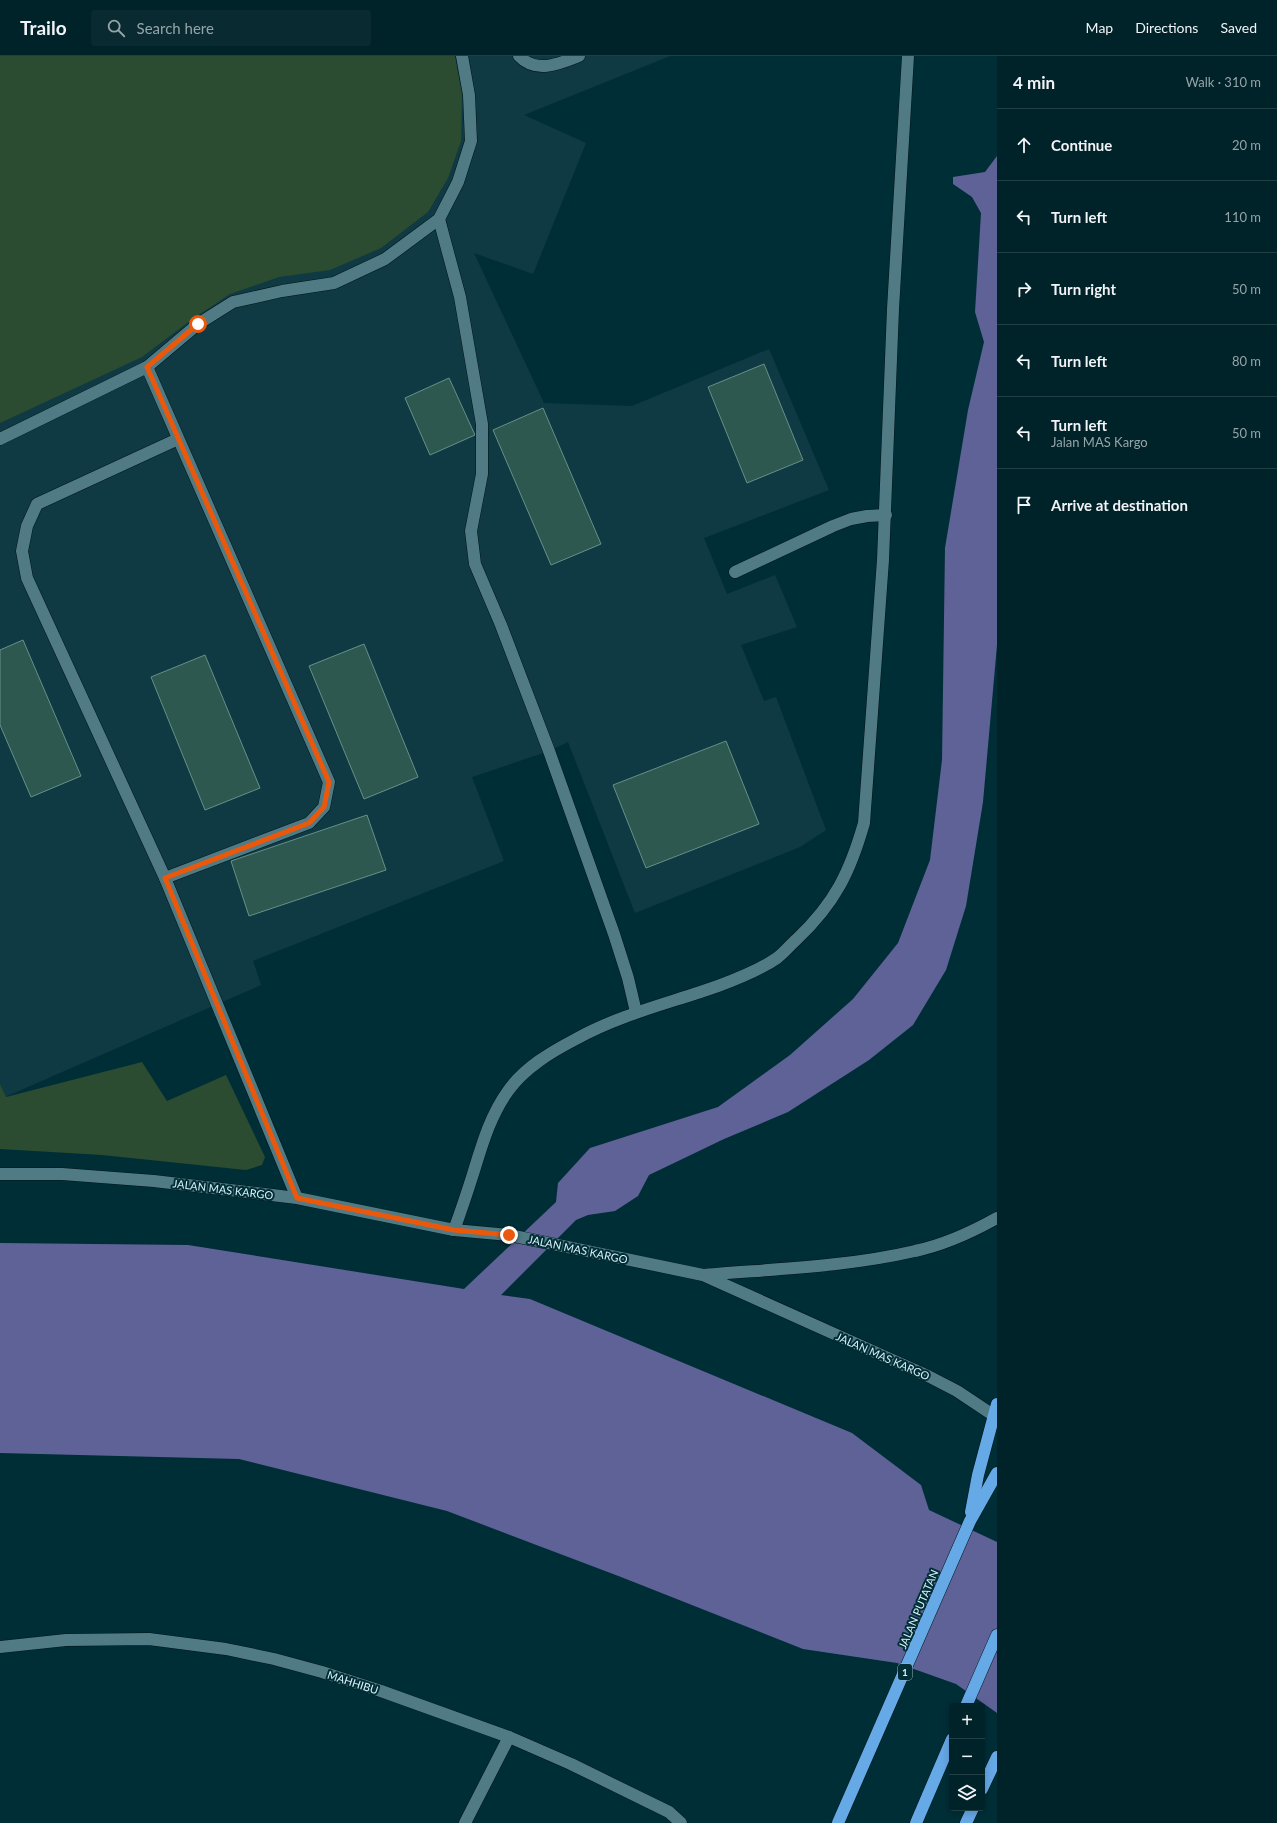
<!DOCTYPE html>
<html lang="en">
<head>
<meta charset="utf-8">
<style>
	:root { --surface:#002229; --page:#0a2a31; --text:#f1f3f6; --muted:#95a4a8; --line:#223f46 }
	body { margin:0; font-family:Lato,sans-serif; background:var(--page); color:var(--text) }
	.controls { position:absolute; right:12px; bottom:12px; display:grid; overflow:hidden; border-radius:4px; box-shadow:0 2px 10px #0003 }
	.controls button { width:36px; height:36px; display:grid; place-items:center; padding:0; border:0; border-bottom:1px solid var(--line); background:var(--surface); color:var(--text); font:20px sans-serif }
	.stop { position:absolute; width:12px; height:12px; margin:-9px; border:3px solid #ea580c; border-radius:50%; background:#fff }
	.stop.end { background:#ea580c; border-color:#fff; box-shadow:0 1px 4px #0008 }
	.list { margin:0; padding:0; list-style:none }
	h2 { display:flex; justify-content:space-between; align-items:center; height:52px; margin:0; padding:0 16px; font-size:17px }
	h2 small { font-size:13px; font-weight:400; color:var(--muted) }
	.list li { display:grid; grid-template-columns:26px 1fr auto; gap:12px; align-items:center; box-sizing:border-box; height:72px; padding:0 16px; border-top:1px solid var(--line) }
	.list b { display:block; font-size:15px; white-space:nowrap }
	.list p { margin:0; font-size:13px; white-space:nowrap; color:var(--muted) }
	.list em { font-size:13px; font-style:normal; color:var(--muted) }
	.icon { flex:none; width:22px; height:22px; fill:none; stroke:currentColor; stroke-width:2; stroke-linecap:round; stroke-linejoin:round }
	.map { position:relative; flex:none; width:997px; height:1767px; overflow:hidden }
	header { display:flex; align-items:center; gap:24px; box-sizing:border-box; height:56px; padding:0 20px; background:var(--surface); border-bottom:1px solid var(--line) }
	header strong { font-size:19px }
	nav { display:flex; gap:22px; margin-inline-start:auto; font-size:14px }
	.search { width:280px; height:36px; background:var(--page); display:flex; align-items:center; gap:10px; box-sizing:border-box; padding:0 14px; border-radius:4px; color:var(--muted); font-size:15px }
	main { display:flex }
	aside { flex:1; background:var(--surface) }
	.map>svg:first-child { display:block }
	.built { fill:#103a43 }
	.green { fill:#2b4c30 }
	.water { fill:#5f6297 }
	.building { fill:#2d5850; stroke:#659189 }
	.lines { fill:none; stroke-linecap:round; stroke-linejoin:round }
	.lane-casing { stroke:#011419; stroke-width:13 }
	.street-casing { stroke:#011419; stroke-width:13 }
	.highway-casing { stroke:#011419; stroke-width:13 }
	.lane { stroke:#507b85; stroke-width:12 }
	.street { stroke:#507b85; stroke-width:12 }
	.highway { stroke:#66a9e7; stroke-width:12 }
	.route { stroke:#ea580c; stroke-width:5 }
	.labels { text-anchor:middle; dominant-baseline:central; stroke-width:4; stroke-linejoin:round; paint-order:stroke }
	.shield { fill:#002e37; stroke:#99b6bd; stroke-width:1 }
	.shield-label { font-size:10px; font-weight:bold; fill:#daf1f7 }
	.street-label { font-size:11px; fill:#daf1f7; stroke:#002e37 }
</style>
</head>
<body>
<header>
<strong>Trailo</strong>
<div class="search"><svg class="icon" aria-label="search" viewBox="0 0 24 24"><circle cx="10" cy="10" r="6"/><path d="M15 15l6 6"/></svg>Search here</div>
<nav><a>Map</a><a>Directions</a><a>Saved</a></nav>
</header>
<main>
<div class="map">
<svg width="997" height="1767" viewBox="0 0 997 1767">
	<rect width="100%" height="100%" fill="#002e37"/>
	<path class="built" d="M0 0H670L524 59 586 87 533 218 474 197 544 347 632 350 769 293 829 434 704 482 727 538 775 519 797 571 741 589 764 645 776 641 826 774 800 791 635 857 568 686 549 695 472 721 504 805 253 905 261 929 5 1041 0 1028Z"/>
	<g class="green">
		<path d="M0 0H455L462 39 461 85 448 122 428 156 381 192 330 214 279 221 230 238 191 264 142 301 0 367Z"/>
		<path d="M142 1006 167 1045 226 1019 265 1101 262 1109 246 1114 102 1099 0 1093V1028L6 1041Z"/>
	</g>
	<path class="water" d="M997 100V589L983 746 966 850 946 914 913 969 869 1004 788 1056 724 1083 649 1119 638 1140 615 1155 588 1159 576 1164 501 1239 530 1243 852 1377 921 1429 929 1454 997 1486V1657L956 1628 897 1607 803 1593 621 1521 447 1455 239 1403 0 1397V1187L188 1189 464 1233 556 1146 558 1127 590 1092 718 1051 790 999 853 943 898 887 930 804 942 704 945 492 968 354 984 286 975 256 981 157 972 141 953 128V121L985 116Z"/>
	<g class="building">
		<path d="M764 308 803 404 747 427 708 331Z"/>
		<path d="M449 322 475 379 430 399 405 342Z"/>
		<path d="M543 352 601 488 551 509 493 374Z"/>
		<path d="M23 584 81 720 31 741 0 669V594Z"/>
		<path d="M364 588 418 721 364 743 309 610Z"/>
		<path d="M205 599 260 732 205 754 151 621Z"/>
		<path d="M726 685 759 768 646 812 613 729Z"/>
		<path d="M367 759 386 814 249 860 231 805Z"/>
	</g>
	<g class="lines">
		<defs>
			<g id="lane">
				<path d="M519 0C536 18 559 8 579 0"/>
				<path d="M439 163 460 241 482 368V418L471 475 475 508 501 569 549 695 614 878 628 922 636 956"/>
				<path d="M147 311 329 726 324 751 309 767 165 822 297 1142"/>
				<path d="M0 383 147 311 198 268 233 246 282 235 334 227 385 203 439 163 458 126 471 85 469 39 462 0"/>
				<path d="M735 516 833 470 851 463 867 460 886 459"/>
				<path d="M165 822 27 522 22 495 27 470 37 448 178 383"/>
				<path d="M454 1174C461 1155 467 1137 473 1118 482 1089 490 1060 508 1035 524 1012 551 996 576 983 621 958 670 947 718 930 737 923 760 914 777 902 784 897 790 889 797 883 835 847 850 816 864 767L883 504 893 253 908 0"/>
			</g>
			<g id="street">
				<path d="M0 1118H62L154 1125 297 1142 454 1174 509 1179 703 1219 928 1320 957 1335 993 1359"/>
				<path d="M704 1219C774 1213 846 1211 915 1195 944 1189 972 1176 997 1162"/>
				<path d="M0 1591 66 1584 149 1583 226 1593 274 1603 322 1616 381 1635 509 1681 571 1708 669 1756 681 1767"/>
				<path d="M465 1767 509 1681"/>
			</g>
			<g id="highway">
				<path d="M971 1456 978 1419 997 1348"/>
				<path d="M966 1650 997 1579"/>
				<path d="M982 1733 997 1701"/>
				<path d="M838 1767 970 1465 997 1417"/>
				<path d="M916 1767 952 1683"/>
				<path d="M966 1767 973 1752"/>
			</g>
		</defs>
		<use href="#lane" class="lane-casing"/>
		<use href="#street" class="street-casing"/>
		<use href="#highway" class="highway-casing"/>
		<use href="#lane" class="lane"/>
		<use href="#street" class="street"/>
		<use href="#highway" class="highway"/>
	</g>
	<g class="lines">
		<path class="route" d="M198 268 147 311 329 726 324 751 309 767 165 822 297 1142 454 1174 509 1179"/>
	</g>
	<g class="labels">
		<rect class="shield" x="898" y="1608" width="14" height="16" rx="3"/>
		<g class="shield-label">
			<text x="905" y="1616">1</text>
		</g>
		<g class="street-label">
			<text transform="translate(223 1133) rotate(7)">JALAN MAS KARGO</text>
			<text transform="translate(578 1193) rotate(12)">JALAN MAS KARGO</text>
			<text transform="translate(883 1300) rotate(24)">JALAN MAS KARGO</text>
			<text transform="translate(918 1553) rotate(-67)">JALAN PUTATAN</text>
			<text transform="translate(353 1626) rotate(18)">MAHHIBU</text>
		</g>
	</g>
</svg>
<div class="controls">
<button>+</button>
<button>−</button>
<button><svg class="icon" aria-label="layers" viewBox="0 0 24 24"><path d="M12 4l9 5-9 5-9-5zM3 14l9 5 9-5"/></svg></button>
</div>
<div class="stop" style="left:198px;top:268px"></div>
<div class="stop end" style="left:509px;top:1179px"></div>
</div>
<aside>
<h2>4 min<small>Walk · 310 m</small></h2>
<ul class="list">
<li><svg class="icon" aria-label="ahead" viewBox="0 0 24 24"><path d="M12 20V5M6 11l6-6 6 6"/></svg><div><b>Continue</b></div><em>20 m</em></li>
<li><svg class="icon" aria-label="left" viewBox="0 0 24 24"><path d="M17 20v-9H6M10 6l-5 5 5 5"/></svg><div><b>Turn left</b></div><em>110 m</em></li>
<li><svg class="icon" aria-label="right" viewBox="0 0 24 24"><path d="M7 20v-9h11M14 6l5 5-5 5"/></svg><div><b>Turn right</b></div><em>50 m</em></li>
<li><svg class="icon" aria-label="left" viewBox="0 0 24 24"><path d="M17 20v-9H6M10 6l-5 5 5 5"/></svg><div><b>Turn left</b></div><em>80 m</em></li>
<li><svg class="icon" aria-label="left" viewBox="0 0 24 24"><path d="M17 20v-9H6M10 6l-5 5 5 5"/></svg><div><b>Turn left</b><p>Jalan MAS Kargo</p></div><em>50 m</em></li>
<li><svg class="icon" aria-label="arrive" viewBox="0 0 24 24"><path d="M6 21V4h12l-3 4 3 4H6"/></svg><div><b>Arrive at destination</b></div></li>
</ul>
</aside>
</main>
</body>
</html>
